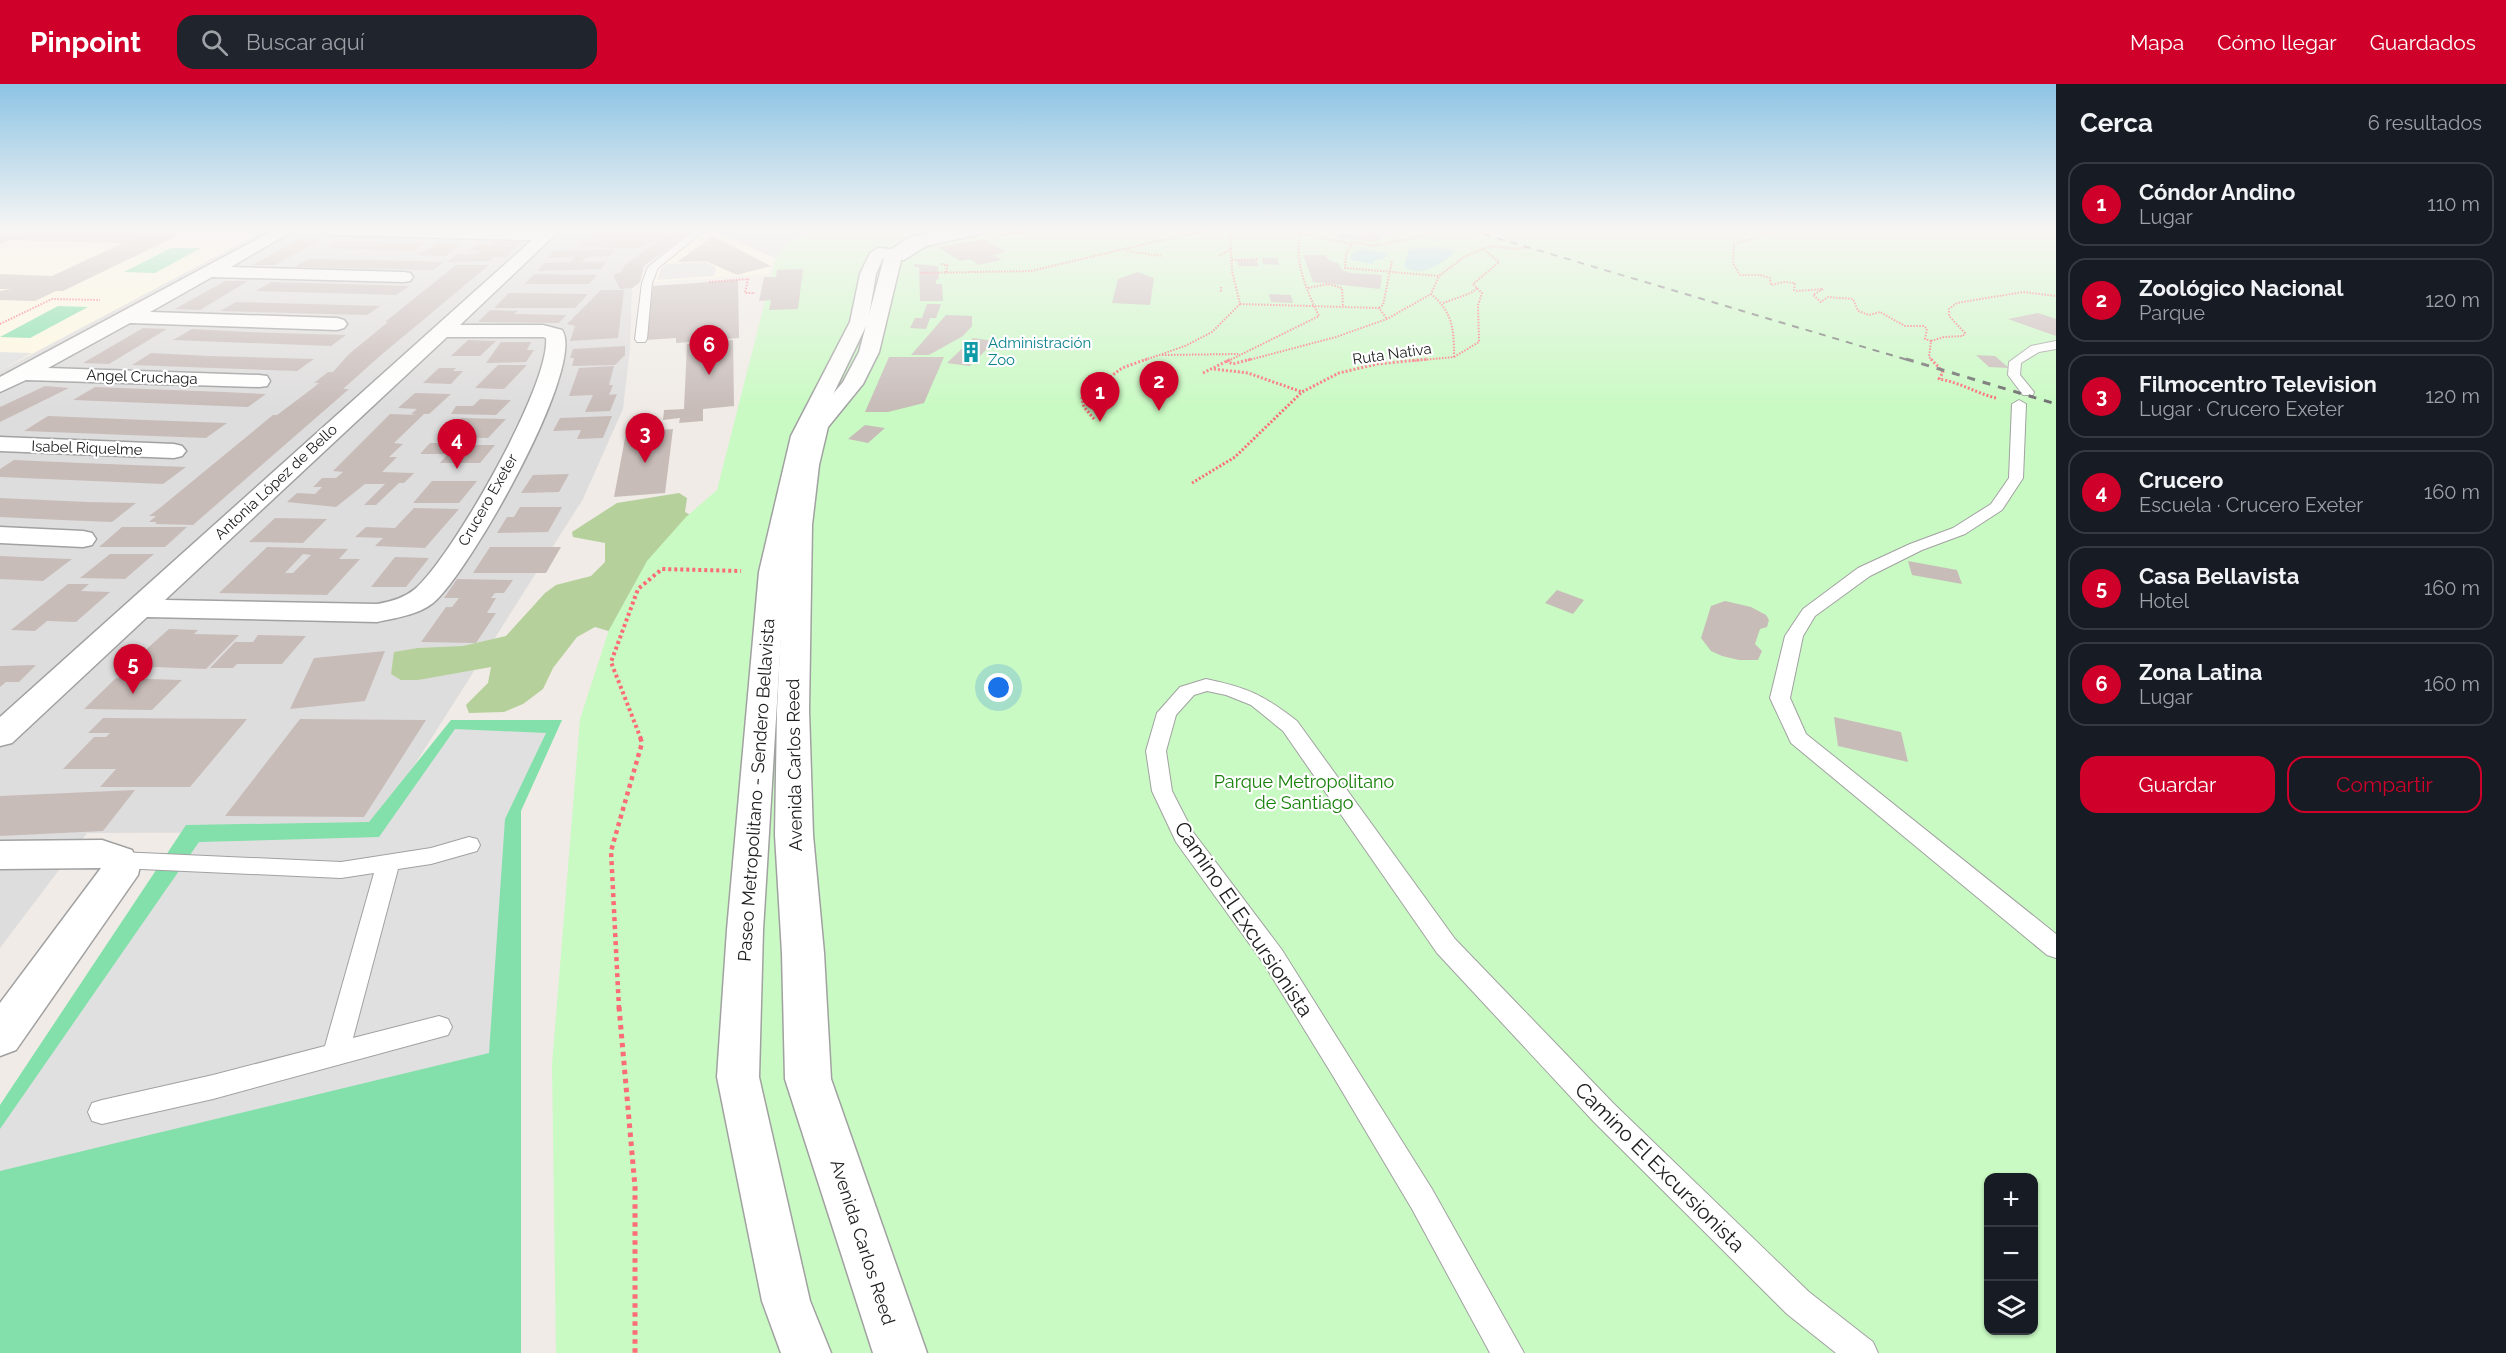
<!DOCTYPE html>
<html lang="es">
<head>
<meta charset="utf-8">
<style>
	:root { --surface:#171b24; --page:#20242c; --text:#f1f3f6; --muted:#9ea1a6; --line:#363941; --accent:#cf0029 }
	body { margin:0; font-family:Raleway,sans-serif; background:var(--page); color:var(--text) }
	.controls { position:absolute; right:18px; bottom:18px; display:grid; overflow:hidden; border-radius:12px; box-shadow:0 2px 4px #0004 }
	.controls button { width:54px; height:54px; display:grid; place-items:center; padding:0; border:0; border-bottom:2px solid var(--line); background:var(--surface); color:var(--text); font:30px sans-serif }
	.you { position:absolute; left:999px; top:604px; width:21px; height:21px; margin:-15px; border:4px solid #fff; border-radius:50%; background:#1a73e8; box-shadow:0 0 0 9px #1a73e833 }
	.badge { display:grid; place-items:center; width:39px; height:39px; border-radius:50%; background:var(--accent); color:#fff; font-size:20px; font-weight:700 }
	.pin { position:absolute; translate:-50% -50px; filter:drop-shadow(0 2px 3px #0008) }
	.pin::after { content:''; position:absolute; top:32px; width:21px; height:18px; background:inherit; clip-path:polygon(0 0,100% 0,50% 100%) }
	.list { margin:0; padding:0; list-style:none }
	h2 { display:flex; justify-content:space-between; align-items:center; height:78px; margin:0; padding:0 24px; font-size:26px }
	h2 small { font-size:20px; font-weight:400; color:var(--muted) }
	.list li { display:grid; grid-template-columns:39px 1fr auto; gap:18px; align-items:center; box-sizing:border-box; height:84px; margin:0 12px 12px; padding:0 12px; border:2px solid var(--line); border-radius:18px }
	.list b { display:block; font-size:22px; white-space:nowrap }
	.list p { margin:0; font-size:20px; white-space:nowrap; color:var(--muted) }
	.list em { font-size:20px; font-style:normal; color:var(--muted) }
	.actions { display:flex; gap:12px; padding:18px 24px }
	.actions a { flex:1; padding:14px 0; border:2px solid var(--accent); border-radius:18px; text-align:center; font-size:21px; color:var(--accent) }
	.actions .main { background:var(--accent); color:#fff }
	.icon { flex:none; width:33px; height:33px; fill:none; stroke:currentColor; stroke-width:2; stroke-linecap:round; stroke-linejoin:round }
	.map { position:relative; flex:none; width:2056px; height:1269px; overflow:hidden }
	header { display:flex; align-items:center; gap:36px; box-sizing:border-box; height:84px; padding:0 30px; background:var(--accent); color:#fff }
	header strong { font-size:28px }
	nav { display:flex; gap:33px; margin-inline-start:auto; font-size:21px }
	.search { width:420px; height:54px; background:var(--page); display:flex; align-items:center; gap:15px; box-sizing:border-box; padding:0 21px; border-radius:18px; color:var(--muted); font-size:22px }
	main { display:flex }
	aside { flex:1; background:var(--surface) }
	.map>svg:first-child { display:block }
	.residential { fill:#dedddd }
	.education { fill:#fff9e0 }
	.forest { fill:#b5d09a }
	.park { fill:#c9fac3; fill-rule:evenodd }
	.pitch { fill:#83e0aa }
	.parking { fill:#e0e0e0 }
	.water { fill:#a6dddf }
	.building { fill:#c8bcb9; fill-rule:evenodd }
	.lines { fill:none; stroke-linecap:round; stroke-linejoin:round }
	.service-casing { stroke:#a1a1a1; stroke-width:2 }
	.pedestrian-casing { stroke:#a1a1a1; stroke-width:3 }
	.minor-casing { stroke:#a1a1a1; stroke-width:3 }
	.path-far4 { stroke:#fc6b79; stroke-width:2; stroke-dasharray:1.5 1.5; stroke-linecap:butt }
	.path-far3 { stroke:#fc6b79; stroke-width:3; stroke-dasharray:2 2; stroke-linecap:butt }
	.path-far2 { stroke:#fc6b79; stroke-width:4; stroke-dasharray:3 3; stroke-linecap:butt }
	.path-far1 { stroke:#fc6b79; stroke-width:4.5; stroke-dasharray:4 4; stroke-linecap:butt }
	.path { stroke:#fc6b79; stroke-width:5; stroke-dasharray:4.5 4.5; stroke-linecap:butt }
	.service { fill:#fff; fill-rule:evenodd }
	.pedestrian { fill:#fff; fill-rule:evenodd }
	.minor { fill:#fff; fill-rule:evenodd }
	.rail-far1 { stroke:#6e6e6e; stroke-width:2; stroke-dasharray:7 7; stroke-linecap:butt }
	.rail { stroke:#6e6e6e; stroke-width:3; stroke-dasharray:8 8; stroke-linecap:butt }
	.labels { text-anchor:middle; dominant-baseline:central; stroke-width:4.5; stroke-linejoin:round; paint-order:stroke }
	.far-culture-label { font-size:15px; fill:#0d838f; stroke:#fff; text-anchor:start }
	.far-street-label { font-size:15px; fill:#202020; stroke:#fff }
	.street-label { font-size:18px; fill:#202020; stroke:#fff }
	.park-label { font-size:18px; fill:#18810a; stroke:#fff }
	.near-street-label { font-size:21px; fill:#202020; stroke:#fff }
</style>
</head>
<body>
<header>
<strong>Pinpoint</strong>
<div class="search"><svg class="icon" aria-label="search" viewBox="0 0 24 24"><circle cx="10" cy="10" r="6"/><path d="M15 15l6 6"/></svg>Buscar aquí</div>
<nav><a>Mapa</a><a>Cómo llegar</a><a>Guardados</a></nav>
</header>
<main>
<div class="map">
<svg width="2056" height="1269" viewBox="0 0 2056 1269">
	<rect width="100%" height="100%" fill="#f0ebe6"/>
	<g class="residential">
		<path d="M0 146H693L644 182 640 198 632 204 630 265 623 325 583 415 372 748 87 749 0 864Z"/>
		<path d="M710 146H813L788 158 775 174Z"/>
	</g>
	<g class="education">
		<path d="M0 146H92L260 149 0 287Z"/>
		<path d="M710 146 775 174 769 190 653 198 658 185 670 172Z"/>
	</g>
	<path class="forest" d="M679 409 687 414 685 428 696 434 615 549 595 543 577 553 553 584 543 605 523 620 504 628 469 629 466 621 488 599 491 583 418 596H401L391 590 394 568 418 564 463 562 506 552 545 509 556 501 591 492 605 478V459L573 453 572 448 617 419Z"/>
	<path class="park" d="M815 146H2056V1269H556L552 981 580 635 609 546 647 477 686 433 717 406 776 174 788 158ZM1988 1094H2034V1246H1988Z"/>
	<g class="pitch">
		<path d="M171 164H201L155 189 124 188Z"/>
		<path d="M58 222 88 223 30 254 0 253Z"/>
		<path d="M451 636H562L521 727V1269H0V1021L186 741 369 738Z"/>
	</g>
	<g class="parking">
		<path d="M705 178 716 183 714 192 657 196 661 185 666 180Z"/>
		<path d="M0 268 32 269 0 287Z"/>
		<path d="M455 645 546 649 505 735 489 969 0 1087V1045L199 758 379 753Z"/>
	</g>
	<g class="water">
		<path d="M1437 163 1453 166V170C1440 180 1420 195 1404 182L1409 165Z"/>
		<path d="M1363 164 1388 170 1382 175 1375 176 1372 180 1351 176V170Z"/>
	</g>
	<g class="building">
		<path d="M32 146 144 149 181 150 63 207H56L35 217 0 216V207L11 205H0V190L52 192 123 159 11 156 0 160V150H23Z"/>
		<path d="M683 146H693L644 182 640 198 632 204 620 205 613 191 621 188 625 181 656 158Z"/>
		<path d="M1379 146 1391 149 1374 158 1335 153 1345 148 1360 152Z"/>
		<path d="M628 147 671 151 640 164 578 163 593 148 624 150Z"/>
		<path d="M713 152 771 182 737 191 706 177 677 178Z"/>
		<path d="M984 155 1006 168 993 171 1002 176 979 181 970 175 960 177 938 163Z"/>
		<path d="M298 156 319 157 275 181H253Z"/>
		<path d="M339 157 373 158 425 159 413 167 327 164Z"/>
		<path d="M494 157 523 158 505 174 494 173 490 177 447 178 458 170H476L480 167H468L476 161H490Z"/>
		<path d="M438 158 461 159 446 172 418 171Z"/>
		<path d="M614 165 610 172 586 173 582 178H606L601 185 538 187 544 179 571 178 574 173 548 174 553 167Z"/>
		<path d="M1303 171H1325L1330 177 1338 179 1342 186 1350 189 1382 191 1380 205 1313 198Z"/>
		<path d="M1262 174H1277L1279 181 1263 180Z"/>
		<path d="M308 175 379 176 444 178 433 186 295 183Z"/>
		<path d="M1236 176H1256L1259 182H1239Z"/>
		<path d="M914 180 938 182 939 195 936 196V200H942L943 217H920L919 183H915Z"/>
		<path d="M456 181H489L381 271 343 305H349L193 441 155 440 157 438H149L156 432H149L161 423 273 331H277L313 304 319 299H314L328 288H333L349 270 388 238H385Z"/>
		<path d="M803 185 798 225 769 226 771 216 759 217 764 193H776L777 186Z"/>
		<path d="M1138 188 1154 194 1150 221 1112 219 1118 195Z"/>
		<path d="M534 190 597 191 589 200H525Z"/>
		<path d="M738 196 739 254 676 259V254L645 256 653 202Z"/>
		<path d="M225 197H248L200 226 175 225Z"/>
		<path d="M271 198 346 200 409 202 396 211 256 207Z"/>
		<path d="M601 206H624L618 254 570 257 575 242 567 240Z"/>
		<path d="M509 209 588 210 575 224H494Z"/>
		<path d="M1269 210 1291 211 1293 219 1271 218Z"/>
		<path d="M236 218 347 221 380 222 367 231 220 227Z"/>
		<path d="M927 220H941L936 234H930L926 245 910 244 915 234H922Z"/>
		<path d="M490 226 518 227 514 230 566 231 559 239 478 238Z"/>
		<path d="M2038 229 2056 235V252L2008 235Z"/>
		<path d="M946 231 972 232V242L963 252 929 271H911Z"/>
		<path d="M143 244 167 245 109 280 83 279Z"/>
		<path d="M192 245 247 248 346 251 331 262 173 256Z"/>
		<path d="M973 254 995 257 970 282 947 279Z"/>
		<path d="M468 256 496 257 480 272H451Z"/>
		<path d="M733 256 734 322 703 325V337L679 339 680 334 663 336 664 326 684 325 687 260Z"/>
		<path d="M501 258H531L527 266H534L526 278 486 279Z"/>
		<path d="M625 262V271L615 281 572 282 574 274H570L573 265Z"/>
		<path d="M151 269 209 272 314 275 297 287 132 281Z"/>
		<path d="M1976 271 1995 272 2009 284 1989 283Z"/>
		<path d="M889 273H944L924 319 888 328H865Z"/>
		<path d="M498 281H527L504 305 475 304Z"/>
		<path d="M614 282 609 301H613L609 311 617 310 610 327 585 328 593 311 569 312 579 284Z"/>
		<path d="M439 284H456L453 287H463L451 300 423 299Z"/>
		<path d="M45 302 69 304 0 338V323Z"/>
		<path d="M95 303 224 308 266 310 248 323 73 316Z"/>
		<path d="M415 309 451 310 429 330H424L394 359 403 360 389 373H397L382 388 414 389 404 399H399L376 421H364L385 400H365L336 423 287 418 297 409 315 410 322 403H313L322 394H336L343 388 333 387 390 330 417 331 411 330 417 325 398 324Z"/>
		<path d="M480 315 511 316 496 331 451 330 456 322H473Z"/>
		<path d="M48 332 146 336 227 339 206 354 24 347Z"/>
		<path d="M612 332 603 354 577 355 581 346 553 347 560 334Z"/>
		<path d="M462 334 506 335 488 354 443 353Z"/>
		<path d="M865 341 885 344 868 359 848 355Z"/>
		<path d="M673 345 665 409 614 413 626 349Z"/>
		<path d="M430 359H461L459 361H495L480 379H440L448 370H420Z"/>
		<path d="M14 376 81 379 186 383 163 400 0 393V385Z"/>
		<path d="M569 390 559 408 521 409 533 391Z"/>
		<path d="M432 397H477L459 419H413Z"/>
		<path d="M0 414 87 418 136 419 112 438 61 436 0 433Z"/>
		<path d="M520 423H562L548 448 497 449 507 433H514Z"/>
		<path d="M414 424 459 425 425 464 375 462 383 454 355 453 366 443 395 444Z"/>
		<path d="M275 434 327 435 303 459 249 458Z"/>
		<path d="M122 443H187L165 463H99Z"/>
		<path d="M267 463 348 465 339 475H360L327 511 219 509ZM303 470 311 471 293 489H285Z"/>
		<path d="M490 463H561L546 489H473Z"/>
		<path d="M110 470H154L125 495 80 494Z"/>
		<path d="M0 472 44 474 72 475 43 497 0 495Z"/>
		<path d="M395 473 429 474 406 503H371Z"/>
		<path d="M1908 477 1957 486 1962 500 1912 491Z"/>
		<path d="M457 495 513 496 504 509H495L491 514H496L487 529H496L476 559 421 558 446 523H452L459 514H444Z"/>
		<path d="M68 500H89L81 507 110 508 76 538 47 537 35 547 11 546Z"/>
		<path d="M1557 506 1584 516 1573 530 1545 519Z"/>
		<path d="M1725 517 1751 523 1766 531 1769 536 1767 543 1760 545 1755 560 1762 567 1758 576H1739L1722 572 1711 567 1701 554 1711 522Z"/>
		<path d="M169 545 198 546 194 550 239 551 206 585 154 583 149 587 123 586Z"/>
		<path d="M258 551 306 552 282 580H237L233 584H210L235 558H253Z"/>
		<path d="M385 567 365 617 290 625 314 574Z"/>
		<path d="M36 581 19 598H6L0 603V582Z"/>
		<path d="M116 594 182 596 152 626 84 625Z"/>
		<path d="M1834 633 1901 648 1908 678 1838 662Z"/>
		<path d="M103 634 247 635 190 703H100L116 685H63L94 653H106L110 649H88Z"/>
		<path d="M300 635 426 636 364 733 225 732Z"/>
		<path d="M135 706 103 747 0 752V712Z"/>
	</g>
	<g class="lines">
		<defs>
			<g id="service">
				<path d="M694 146H705L658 184 652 199 647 255 645 258H637L635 255 642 199 648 183Z"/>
				<path d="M2056 257V265L2039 268 2021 279 2020 291 2034 308 2033 311H2023L2008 291 2009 278 2031 262Z"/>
				<path d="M2019 316 2026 320 2023 394 2002 426 1965 450 1922 466 1870 492 1815 532 1803 552 1790 614 1806 650 2056 850V874L2047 871 1791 659 1770 614 1785 552 1803 525 1858 484 1910 460 1953 444 1991 420 2009 394 2012 320Z"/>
				<path d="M1206 595C1249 604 1263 611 1297 637L1455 855 1614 1020 1809 1208 1873 1258 1878 1269H1836L1787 1230 1594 1038 1437 869 1283 647 1251 621 1226 611 1207 607 1194 611 1176 631 1166 667 1172 707 1193 748 1282 866 1432 1105 1524 1269H1490L1412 1125 1333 992 1264 880 1176 758 1152 707 1146 667 1157 629 1180 603Z"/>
				<path d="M469 753 477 755 480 761 477 767 431 780 398 785 353 954 439 932 448 935 452 943 448 951 213 1015 102 1040 92 1037 88 1028 92 1019 102 1016 213 991 325 962 374 789 341 794 119 784 111 782 108 776 111 770 119 768 341 778 431 764Z"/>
			</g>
			<path id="pedestrian" d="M960 146H987L985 149 926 162 904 176 883 174 876 190 868 238 813 352 785 488 763 846 759 993 810 1217 831 1269H781L762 1217 717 993 727 846 759 488 791 352 850 238 860 190 870 169 878 164 901 166 916 156Z"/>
			<g id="minor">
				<path d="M274 146H294L231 183 404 188 410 189 413 193 410 197 404 198 212 193 150 228 337 234 344 236 347 240 344 244 337 246 130 239 48 284 259 291 267 292 270 297 267 302 259 303 26 296 0 308V293Z"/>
				<path d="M323 146H560L460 241H543L562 246C587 282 467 492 433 519 418 531 395 534 377 538L147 533 12 659 0 662V633L532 156 331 151ZM447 253H543L546 254C551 300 452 473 415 505 404 514 390 518 377 520L165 516Z"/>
				<path d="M940 146H967L965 149 920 162 902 172 879 268 863 300 828 343 819 381 812 441 809 626 813 751 824 869 831 995 927 1269H873L785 995 782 869 775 751 777 626 786 441 795 381 806 342 843 298 859 268 885 170 908 154Z"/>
				<path d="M0 353 174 360 182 362 186 367 182 372 174 374 0 367Z"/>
				<path d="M0 443 83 447 92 449 96 455 92 461 83 463 0 459Z"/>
				<path d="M102 756 132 766 140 782 138 791 16 966 0 972V919L101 784 0 785V757Z"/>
			</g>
		</defs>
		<use href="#service" class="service-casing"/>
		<use href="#pedestrian" class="pedestrian-casing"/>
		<use href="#minor" class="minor-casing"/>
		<g class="path-far4">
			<path d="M1771 146 1761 152 1734 160 1733 179 1740 191H1760L1770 194 1771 201 1784 198 1795 199 1794 206 1797 207 1823 205 1813 211 1821 218 1828 213 1853 215 1858 227 1869 231 1880 228 1905 242H1924L1927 245 1925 255 1931 257 1929 273 1933 277"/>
			<path d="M1300 149 1352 160 1346 170 1345 184 1439 192"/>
			<path d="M1005 151 1026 146"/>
			<path d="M1352 158 1375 162 1427 151"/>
			<path d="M1127 167 1162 172"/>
			<path d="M1219 172 1231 165"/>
			<path d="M1232 176 1259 175"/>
			<path d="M941 180 947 181 946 189"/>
			<path d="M920 189 1031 187 1205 146"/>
			<path d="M709 198 748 195 745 209H755"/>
			<path d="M1221 203V208"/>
			<path d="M1308 204 1328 200 1342 204 1343 223"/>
			<path d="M1443 219 1471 209 1477 204"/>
			<path d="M1240 220 1379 224 1387 235"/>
			<path d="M1379 224 1383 221 1392 177"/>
			<path d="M0 240 52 215 100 216"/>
			<path d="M1931 257 1944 253 1963 252 1965 249 1949 232V225L1957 219 2023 208 2056 212"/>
			<path d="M1162 271 1238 270"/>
			<path d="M1454 273 1479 258 1478 221 1482 209 1473 200 1499 178 1483 165"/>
			<path d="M1142 277 1185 262 1212 248 1240 220 1232 187 1230 146"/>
			<path d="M1228 277 1319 232C1306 205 1293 176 1301 146"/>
			<path d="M1245 277 1336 253 1387 235 1431 210 1439 192 1464 173 1482 165 1491 162 1516 165 1528 163"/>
			<path d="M1412 277 1454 273C1454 246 1453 228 1431 210"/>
		</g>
		<g class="path-far3">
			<path d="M1931 275 1943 288 1939 295C1959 298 1976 309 1996 314"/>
			<path d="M1226 277 1233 280 1251 275"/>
			<path d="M1214 285 1248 289 1302 308"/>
			<path d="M1203 289 1231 275"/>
			<path d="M1094 335 1084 323 1082 314 1122 284 1147 275"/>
			<path d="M1192 399 1235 373 1302 308 1339 289 1377 280 1428 275"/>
		</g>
		<path class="path-far2" d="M641 655 611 578 638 505 662 485 741 487"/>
		<path class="path-far1" d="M619 925 611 767 642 659 640 653"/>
		<path class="path" d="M619 923 635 1103V1269"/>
		<use href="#service" class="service"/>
		<use href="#pedestrian" class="pedestrian"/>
		<use href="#minor" class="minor"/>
		<path class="rail-far1" d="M1470 146 1911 277"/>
		<path class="rail" d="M1906 275 2056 320"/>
	</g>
	<linearGradient id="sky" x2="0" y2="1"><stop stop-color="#8dc4e4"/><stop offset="0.45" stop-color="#f8f6f4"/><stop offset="1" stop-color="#f8f6f4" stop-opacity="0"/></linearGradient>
	<rect width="2056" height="324" fill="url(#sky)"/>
	<defs>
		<symbol id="building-bare" viewBox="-9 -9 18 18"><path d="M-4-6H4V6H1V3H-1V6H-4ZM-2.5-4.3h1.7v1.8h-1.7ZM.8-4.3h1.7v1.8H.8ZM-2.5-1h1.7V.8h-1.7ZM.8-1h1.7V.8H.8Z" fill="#0f9aa8" stroke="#fff" stroke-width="2.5" paint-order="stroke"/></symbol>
	</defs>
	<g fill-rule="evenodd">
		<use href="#building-bare" x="956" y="253" width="30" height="30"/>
	</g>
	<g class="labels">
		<g class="far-culture-label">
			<text x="988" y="259">Administración<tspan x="988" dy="17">Zoo</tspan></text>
		</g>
		<g class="far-street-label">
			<text transform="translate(1392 270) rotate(-8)">Ruta Nativa</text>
			<text transform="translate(142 293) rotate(2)">Angel Cruchaga</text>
			<text transform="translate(87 364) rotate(2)">Isabel Riquelme</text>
			<text transform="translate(276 398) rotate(-43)">Antonia López de Bello</text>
			<text transform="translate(488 416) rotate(-60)">Crucero Exeter</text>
		</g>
		<g class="street-label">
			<text transform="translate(794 681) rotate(-91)">Avenida Carlos Reed</text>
			<text transform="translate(756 706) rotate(-86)">Paseo Metropolitano - Sendero Bellavista</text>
			<text transform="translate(863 1158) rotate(72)">Avenida Carlos Reed</text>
		</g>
		<g class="park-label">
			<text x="1304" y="697">Parque Metropolitano<tspan x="1304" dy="21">de Santiago</tspan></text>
		</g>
		<g class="near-street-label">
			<text transform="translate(1244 835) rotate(56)">Camino El Excursionista</text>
			<text transform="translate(1660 1083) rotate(45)">Camino El Excursionista</text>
		</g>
	</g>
</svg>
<div class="controls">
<button>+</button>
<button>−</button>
<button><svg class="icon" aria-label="layers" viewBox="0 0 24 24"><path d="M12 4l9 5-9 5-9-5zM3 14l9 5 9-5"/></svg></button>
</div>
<div class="you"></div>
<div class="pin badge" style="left:1100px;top:338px">1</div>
<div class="pin badge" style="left:1159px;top:327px">2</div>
<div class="pin badge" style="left:645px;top:379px">3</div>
<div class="pin badge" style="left:457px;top:385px">4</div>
<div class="pin badge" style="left:133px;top:610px">5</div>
<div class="pin badge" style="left:709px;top:291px">6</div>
</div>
<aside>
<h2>Cerca<small>6 resultados</small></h2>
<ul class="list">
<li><span class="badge">1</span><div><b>Cóndor Andino</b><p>Lugar</p></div><em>110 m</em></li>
<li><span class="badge">2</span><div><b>Zoológico Nacional</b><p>Parque</p></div><em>120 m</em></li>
<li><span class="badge">3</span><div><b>Filmocentro Television</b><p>Lugar · Crucero Exeter</p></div><em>120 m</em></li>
<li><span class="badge">4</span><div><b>Crucero</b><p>Escuela · Crucero Exeter</p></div><em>160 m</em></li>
<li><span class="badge">5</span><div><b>Casa Bellavista</b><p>Hotel</p></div><em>160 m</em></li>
<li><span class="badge">6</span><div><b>Zona Latina</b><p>Lugar</p></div><em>160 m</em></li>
</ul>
<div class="actions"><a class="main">Guardar</a><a>Compartir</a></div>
</aside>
</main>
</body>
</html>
